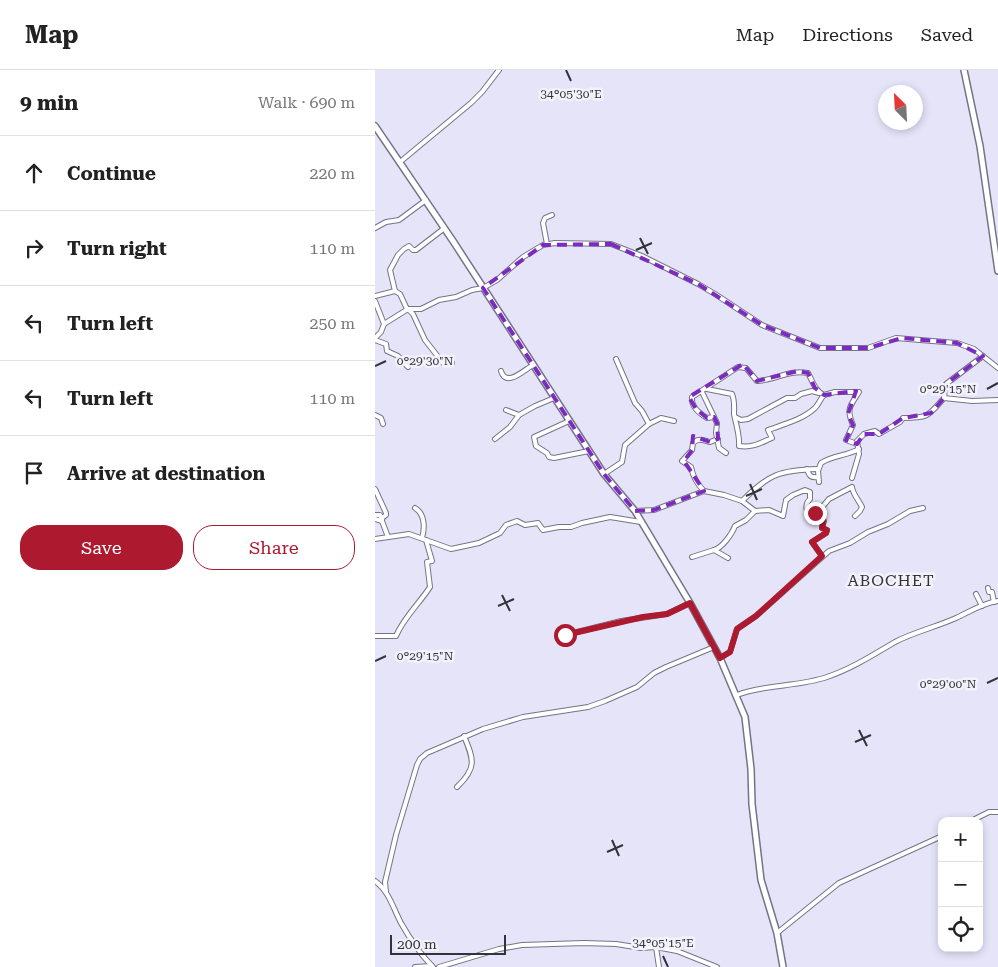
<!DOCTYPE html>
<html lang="en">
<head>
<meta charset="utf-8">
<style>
	:root { --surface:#fff; --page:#f6f6f6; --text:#222; --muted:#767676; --line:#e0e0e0; --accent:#ad192e }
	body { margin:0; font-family:"Roboto Serif",serif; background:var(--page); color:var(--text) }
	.controls { position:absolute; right:15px; bottom:15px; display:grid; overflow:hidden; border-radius:10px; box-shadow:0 2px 8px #0003 }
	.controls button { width:45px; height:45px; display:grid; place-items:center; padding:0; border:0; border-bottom:1px solid var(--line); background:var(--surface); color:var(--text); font:25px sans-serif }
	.compass { position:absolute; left:503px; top:15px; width:45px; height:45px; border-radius:50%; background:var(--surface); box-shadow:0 2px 8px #0003; rotate:336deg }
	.scale { position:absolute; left:15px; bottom:12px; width:116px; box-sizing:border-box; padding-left:5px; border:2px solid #34333c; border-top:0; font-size:14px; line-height:18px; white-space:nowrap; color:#34333c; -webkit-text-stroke:4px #f3f2fb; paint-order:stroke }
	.stop { position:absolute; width:15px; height:15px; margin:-11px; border:4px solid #ad192e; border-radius:50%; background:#fff }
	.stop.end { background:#ad192e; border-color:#fff; box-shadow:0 1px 5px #0008 }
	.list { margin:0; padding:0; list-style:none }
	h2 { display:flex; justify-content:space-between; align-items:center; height:65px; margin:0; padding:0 20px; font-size:21px }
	h2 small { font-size:16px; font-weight:400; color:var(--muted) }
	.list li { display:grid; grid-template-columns:32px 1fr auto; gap:15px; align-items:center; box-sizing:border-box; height:75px; padding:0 20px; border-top:1px solid var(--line) }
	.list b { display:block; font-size:19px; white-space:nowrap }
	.list em { font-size:16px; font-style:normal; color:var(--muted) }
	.actions { display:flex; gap:10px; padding:15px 20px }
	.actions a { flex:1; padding:11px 0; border:1px solid var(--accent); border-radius:20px; text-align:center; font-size:18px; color:var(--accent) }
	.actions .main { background:var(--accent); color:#fff }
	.icon { flex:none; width:28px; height:28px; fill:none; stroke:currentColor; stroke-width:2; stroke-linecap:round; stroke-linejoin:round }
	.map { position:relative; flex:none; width:623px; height:897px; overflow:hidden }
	header { display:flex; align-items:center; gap:30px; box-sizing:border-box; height:70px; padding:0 25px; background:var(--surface); border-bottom:1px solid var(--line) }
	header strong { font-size:24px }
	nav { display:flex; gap:28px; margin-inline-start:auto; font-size:18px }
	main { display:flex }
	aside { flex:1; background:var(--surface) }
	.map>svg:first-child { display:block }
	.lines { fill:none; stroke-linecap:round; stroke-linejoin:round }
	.minor-casing { stroke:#757487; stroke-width:6 }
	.major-casing { stroke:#757487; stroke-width:8 }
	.minor { stroke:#fff; stroke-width:4 }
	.major { stroke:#fff; stroke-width:5 }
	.route { stroke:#ad192e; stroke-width:6 }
	.marked { fill:none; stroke:#7b2cbf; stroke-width:4; stroke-dasharray:10 6; stroke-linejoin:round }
	.ticks { fill:none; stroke:#34333c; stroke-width:2 }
	.labels { text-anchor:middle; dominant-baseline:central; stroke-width:5; stroke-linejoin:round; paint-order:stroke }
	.quarter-label { font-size:16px; letter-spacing:1px; fill:#34333c; stroke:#f3f2fb }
	.ticks-label { font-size:12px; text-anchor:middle; fill:#34333c; stroke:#f3f2fb; stroke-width:5; stroke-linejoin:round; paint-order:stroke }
</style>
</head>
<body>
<header>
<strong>Map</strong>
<nav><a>Map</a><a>Directions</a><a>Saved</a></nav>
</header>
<main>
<aside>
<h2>9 min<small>Walk · 690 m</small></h2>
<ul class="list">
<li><svg class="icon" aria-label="ahead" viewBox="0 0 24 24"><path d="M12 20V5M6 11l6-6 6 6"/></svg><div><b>Continue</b></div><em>220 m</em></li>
<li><svg class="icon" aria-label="right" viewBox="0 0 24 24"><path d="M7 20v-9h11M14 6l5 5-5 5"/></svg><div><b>Turn right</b></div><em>110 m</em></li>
<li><svg class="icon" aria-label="left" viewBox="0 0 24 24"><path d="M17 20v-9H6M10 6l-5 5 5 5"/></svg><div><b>Turn left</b></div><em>250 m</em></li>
<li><svg class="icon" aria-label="left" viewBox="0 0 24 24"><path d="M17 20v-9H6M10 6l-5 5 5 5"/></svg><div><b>Turn left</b></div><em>110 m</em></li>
<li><svg class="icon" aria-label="arrive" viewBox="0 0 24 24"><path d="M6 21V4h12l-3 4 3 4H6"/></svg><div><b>Arrive at destination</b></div></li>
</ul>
<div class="actions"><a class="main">Save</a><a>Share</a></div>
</aside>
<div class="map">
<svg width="623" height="897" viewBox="0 0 623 897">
	<rect width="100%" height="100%" fill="#e5e4f9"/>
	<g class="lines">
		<defs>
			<g id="minor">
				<path d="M25 92 96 33 107 22 124 0"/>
				<path d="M0 158 11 152 24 150 51 130"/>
				<path d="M172 174 168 153 170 148 177 145"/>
				<path d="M0 226 20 221"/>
				<path d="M0 231 9 254 6 262 0 268"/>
				<path d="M32 239 25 224 20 221 15 200 23 185 29 179 34 176 38 180H41L67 160 69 157"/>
				<path d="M33 239 38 244 50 270 68 293H77"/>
				<path d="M9 254 33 239H46L64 230 81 227 97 220 108 218 122 210 148 187 168 175 180 173 236 174 267 186 323 214 340 224 387 255 445 278H493L521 268 582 273 599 279 623 298"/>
				<path d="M0 270 11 274 12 281 23 286 33 297"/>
				<path d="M241 289 260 333 267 341 274 354"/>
				<path d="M126 301C131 318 149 300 158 295"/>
				<path d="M332 319 357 324C360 331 359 337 359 344 361 355 365 365 364 376 378 378 385 373 397 368L393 360C409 354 427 350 440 338 444 334 445 329 449 325L460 322H484C475 336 471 339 478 355L471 370 482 374"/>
				<path d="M327 322 342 353 341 363 344 378 351 383"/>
				<path d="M569 328 571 314 608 286"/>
				<path d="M131 340 144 345"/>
				<path d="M0 345 6 348 8 354"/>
				<path d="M339 347 332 348C324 343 316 337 317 327L363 297 371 298 382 311C401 310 415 299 433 303 438 312 440 321 449 325"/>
				<path d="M360 347 366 350 373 349 412 328H420L426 324 437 321 444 323"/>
				<path d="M194 351 159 367 161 376 172 383 174 387 179 388 214 381"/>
				<path d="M120 369 135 357 144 345 160 336 179 328"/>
				<path d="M432 399C434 406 436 408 443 407"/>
				<path d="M443 399C405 400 394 404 367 431L380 441 394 440 408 446 411 430 418 425 430 420 435 422V429C431 433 430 437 433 443L443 442 454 429 477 417C478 425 484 430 487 437L485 441 480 446"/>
				<path d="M229 404 247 392 250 375 274 354 286 348 299 351"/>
				<path d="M477 408 484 384 482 371 489 364 500 361 504 364 525 352 528 348C554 348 553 346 569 328L597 331 623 330"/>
				<path d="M444 412 443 401 446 393C458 385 472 386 484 379"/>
				<path d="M0 419 11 443V445L7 448"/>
				<path d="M329 421C322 414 318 407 316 397L307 391 317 380 318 373C323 368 328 370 335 372L343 369"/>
				<path d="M40 438C50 444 50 458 47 468"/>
				<path d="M260 441 279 440 329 421 349 425 367 431"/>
				<path d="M443 442 449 451 447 458 452 460 451 463 437 472 447 486"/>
				<path d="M0 445H5L7 449"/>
				<path d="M0 449 7 451 13 467"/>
				<path d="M0 469 34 464 76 479 104 473 125 463 131 455 142 451 150 455 163 453 168 460 184 457H196L207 453 235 447 266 452"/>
				<path d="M339 480C347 478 357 464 360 456L371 450 380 441"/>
				<path d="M317 487 339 480 353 488"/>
				<path d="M613 518 614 522H617L619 532"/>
				<path d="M601 524 607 536"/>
				<path d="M190 565 246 551 292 544 315 533"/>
				<path d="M0 566H21C29 547 44 534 55 517L52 492 57 491 51 470"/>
				<path d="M345 588 355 582 362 559 381 546 454 481 475 473 493 462 513 454 535 441 548 438"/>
				<path d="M362 625C390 614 423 617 452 607 476 599 498 585 520 572 539 562 561 557 581 548 594 542 608 533 623 531"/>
				<path d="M82 717C102 698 99 690 89 666"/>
				<path d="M596 751 614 742H623"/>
				<path d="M0 811C14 821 18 838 26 853 35 869 45 884 58 897"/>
				<path d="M11 822 10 812 21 765 42 695 45 689 52 683 108 659 148 647 213 637 230 631 262 617 279 603 291 597 339 577"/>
				<path d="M402 863 464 813 567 766"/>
				<path d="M281 877 284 897"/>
				<path d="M40 897 57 896"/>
				<path d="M64 897 124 879 147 875 209 873 241 874 266 878 281 877 302 881 342 897"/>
			</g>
			<g id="major">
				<path d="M589 0 605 76 623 201"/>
				<path d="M0 56 78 171 229 404 260 441 315 533 345 588 370 647 376 699 377 734 386 810 402 863 408 897"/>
			</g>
		</defs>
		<use href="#minor" class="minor-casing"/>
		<use href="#major" class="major-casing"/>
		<use href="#minor" class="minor"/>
		<use href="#major" class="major"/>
	</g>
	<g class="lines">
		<path class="route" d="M190 565 268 547 292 544 315 533 345 588 355 582 362 559 381 546 447 486 437 472 451 463 452 460 447 458C449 450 448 448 443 442L440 443"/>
	</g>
	<path class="marked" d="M236 174 323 214 387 255 445 278H493L527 268 582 273 608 286 571 314 569 328 556 343 528 348 504 364H489L482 374 471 370 478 355 473 344 481 321 449 325 440 318 433 303 423 301 382 311 368 294 314 327 321 339 332 348 339 347 342 353 343 369 335 372 318 366 317 380 309 391 329 421 279 440 260 441 229 404 108 218 168 175Z"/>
	<path class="ticks" d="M191 0 196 11M265 168 273 184M261 180 277 173M0 296 11 291M612 319 623 313M375 414 382 430M371 426 387 419M127 525 135 541M123 536 139 529M0 591 11 586M612 613 623 608M484 660 492 676M480 672 496 665M237 770 244 786M232 782 248 775M288 886 293 897"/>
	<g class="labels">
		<g class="quarter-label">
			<text x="516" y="510">ABOCHET</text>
		</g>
	</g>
	<g class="ticks-label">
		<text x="196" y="28">34°05'30"E</text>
		<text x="50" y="295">0°29'30"N</text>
		<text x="573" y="323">0°29'15"N</text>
		<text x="50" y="590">0°29'15"N</text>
		<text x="573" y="618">0°29'00"N</text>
		<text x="288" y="877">34°05'15"E</text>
	</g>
</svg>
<div class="controls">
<button>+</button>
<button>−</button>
<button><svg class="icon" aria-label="locate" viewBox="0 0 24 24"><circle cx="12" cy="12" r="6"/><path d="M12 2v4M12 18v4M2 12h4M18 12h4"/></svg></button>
</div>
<svg class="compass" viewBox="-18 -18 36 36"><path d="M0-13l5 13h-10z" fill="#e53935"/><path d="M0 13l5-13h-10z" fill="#767676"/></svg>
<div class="scale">200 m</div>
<div class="stop" style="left:190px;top:565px"></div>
<div class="stop end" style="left:440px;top:443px"></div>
</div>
</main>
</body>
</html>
